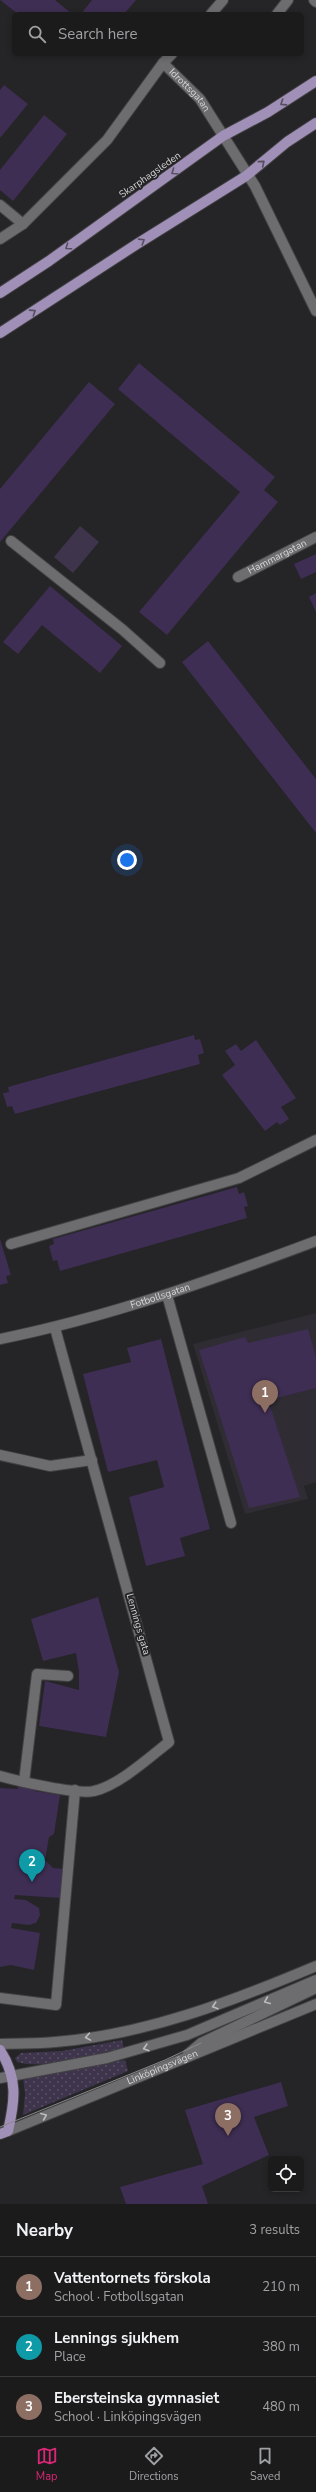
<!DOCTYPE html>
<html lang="en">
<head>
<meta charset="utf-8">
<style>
	:root { --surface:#1c1b1c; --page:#292829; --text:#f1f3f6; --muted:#a0a1a3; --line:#3a393b; --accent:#db2777 }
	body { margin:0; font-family:"Nunito Sans",sans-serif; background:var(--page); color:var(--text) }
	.controls { position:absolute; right:12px; bottom:12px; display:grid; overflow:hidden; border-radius:6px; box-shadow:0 2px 6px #0003 }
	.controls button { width:36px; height:36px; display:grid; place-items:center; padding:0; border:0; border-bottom:1px solid var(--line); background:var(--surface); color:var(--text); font:20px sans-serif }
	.you { position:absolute; left:127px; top:860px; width:14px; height:14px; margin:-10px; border:3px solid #fff; border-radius:50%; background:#1a73e8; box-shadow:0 0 0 6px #1a73e833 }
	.badge { display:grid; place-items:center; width:26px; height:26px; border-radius:50%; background:var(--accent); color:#fff; font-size:13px; font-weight:700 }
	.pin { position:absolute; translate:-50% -33px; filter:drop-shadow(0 1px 2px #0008) }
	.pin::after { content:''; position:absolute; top:21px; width:14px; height:12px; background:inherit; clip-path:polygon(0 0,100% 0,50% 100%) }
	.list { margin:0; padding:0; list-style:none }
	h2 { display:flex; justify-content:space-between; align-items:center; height:52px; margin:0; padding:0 16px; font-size:17px }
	h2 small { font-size:13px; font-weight:400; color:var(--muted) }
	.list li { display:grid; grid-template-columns:26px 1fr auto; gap:12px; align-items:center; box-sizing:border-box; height:60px; padding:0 16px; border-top:1px solid var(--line) }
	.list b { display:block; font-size:15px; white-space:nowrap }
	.list p { margin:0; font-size:13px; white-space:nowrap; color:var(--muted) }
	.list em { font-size:13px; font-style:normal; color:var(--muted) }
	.icon { flex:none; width:22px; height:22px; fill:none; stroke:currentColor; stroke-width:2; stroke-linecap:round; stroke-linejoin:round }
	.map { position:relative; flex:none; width:316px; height:2204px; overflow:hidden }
	.search { position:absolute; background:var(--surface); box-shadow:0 2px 6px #0003; left:12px; right:12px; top:12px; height:44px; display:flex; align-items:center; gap:10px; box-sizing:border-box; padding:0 14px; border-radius:6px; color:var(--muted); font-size:15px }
	.sheet { height:232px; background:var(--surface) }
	nav { display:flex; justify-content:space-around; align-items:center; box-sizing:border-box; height:56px; border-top:1px solid var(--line); background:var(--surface); font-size:11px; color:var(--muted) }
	nav a { display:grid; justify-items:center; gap:2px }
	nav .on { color:var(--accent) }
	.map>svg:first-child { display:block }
	.built { fill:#2f2c33 }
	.grass { fill:url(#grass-dots) }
	.garden { fill:#3e354d }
	.building { fill:#3e2e53 }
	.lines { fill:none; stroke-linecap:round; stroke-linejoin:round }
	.minor-casing { stroke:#424143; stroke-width:12 }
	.major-casing { stroke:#424143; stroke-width:12 }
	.minor { stroke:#6d6c6f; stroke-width:10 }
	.major { stroke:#a090b8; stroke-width:10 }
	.tram { stroke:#89888a; stroke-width:1 }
	.oneway { stroke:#564f60 }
	.oneway2 { stroke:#bcbbbd }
	.labels { text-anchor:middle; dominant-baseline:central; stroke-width:4; stroke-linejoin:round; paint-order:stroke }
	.street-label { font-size:10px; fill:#d6d5d7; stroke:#252426 }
</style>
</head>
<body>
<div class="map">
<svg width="316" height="2204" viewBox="0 0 316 2204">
	<defs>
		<pattern id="grass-dots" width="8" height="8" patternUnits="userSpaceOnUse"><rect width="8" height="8" fill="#3e354d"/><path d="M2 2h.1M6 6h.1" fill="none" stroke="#595166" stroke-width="1.8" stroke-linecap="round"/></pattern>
	</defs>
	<rect width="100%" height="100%" fill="#252426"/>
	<path class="built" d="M316 1313V1482L304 1486 308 1499 245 1514 193 1344Z"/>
	<g class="grass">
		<path d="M122 2040 124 2050C97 2055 41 2070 17 2062L15 2058 21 2053 62 2051Z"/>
		<path d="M125 2060 128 2071 23 2115 25 2094 23 2077Z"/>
	</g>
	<path class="garden" d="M80 526 99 542 73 573 54 557Z"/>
	<g class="building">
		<path d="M0 0H55L72 14H18Z"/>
		<path d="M92 0H136L124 14H81Z"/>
		<path d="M4 85 28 104 0 138V90Z"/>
		<path d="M44 115 67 134 13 201 0 190V170Z"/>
		<path d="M139 363 275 477 264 490 278 502 167 635 139 612 240 492 118 389Z"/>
		<path d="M89 382 115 404 0 542V489Z"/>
		<path d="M316 554V572L301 579 294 564Z"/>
		<path d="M50 586 122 646 100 673 42 625 18 654 3 642Z"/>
		<path d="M316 593V612L309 597Z"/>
		<path d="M208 641 316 779V833L182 662Z"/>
		<path d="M194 1035 195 1040 200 1039 204 1053 198 1055 200 1064 15 1114 12 1106 7 1107 3 1093 9 1092 8 1087Z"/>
		<path d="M256 1040 296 1098 281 1107 289 1119 280 1125 277 1122 265 1131 222 1075 235 1065 225 1051 236 1044 241 1051Z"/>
		<path d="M237 1187 239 1194 244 1192 248 1206 244 1207 247 1218 60 1271 57 1260 53 1261 49 1246 54 1244 53 1239Z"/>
		<path d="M0 1239 11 1275 6 1276 8 1283 0 1285Z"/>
		<path d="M308 1329 316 1357V1388L268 1400 300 1497 249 1508 199 1350 245 1337 248 1343Z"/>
		<path d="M161 1339 210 1529 180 1538 185 1556 146 1566 129 1497 164 1487 157 1460 108 1472 83 1374 131 1362 127 1348Z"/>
		<path d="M98 1597 119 1672 106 1737 39 1726 45 1681 79 1690V1672L76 1653 43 1661 31 1619Z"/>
		<path d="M18 1785 36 1787 35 1791 60 1795 54 1834 49 1837 45 1860 53 1868 65 1869 61 1898 15 1895 14 1899 26 1900 39 1908 40 1915 36 1923 29 1925 12 1923 11 1928 40 1933 34 1970 11 1965 0 1967V1788L18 1789Z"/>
		<path d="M281 2082 288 2106 254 2117 269 2155 202 2186 208 2204H126L120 2187 203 2164 185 2110Z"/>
	</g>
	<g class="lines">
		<defs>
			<g id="minor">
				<path d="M314 0 316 2"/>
				<path d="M211 14 223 0"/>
				<path d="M277 14 288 0"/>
				<path id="s1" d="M163 63 200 99 255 186 316 311"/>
				<path d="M0 205 23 224"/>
				<path d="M0 239 23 224 107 140 163 63 172 54"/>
				<path d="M11 541 123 630 160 663"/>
				<path id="s2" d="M238 577 316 537"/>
				<path d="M11 1244 239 1178 316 1140"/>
				<path d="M167 1295 231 1523"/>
				<path id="s3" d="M0 1339C109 1317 212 1280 316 1241"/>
				<path d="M0 1455 50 1466 92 1460"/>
				<path d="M0 1776C18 1781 78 1795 94 1791 118 1786 150 1757 169 1742L55 1328"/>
				<path d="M24 1782 37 1674 68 1676"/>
				<path d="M0 1998 56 2005 75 1790"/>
				<path d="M0 2044C18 2043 37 2044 55 2042 145 2035 233 2001 316 1966"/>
				<path d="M188 2054 201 2043 316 1988"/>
				<path d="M0 2078 107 2058 187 2035 316 1980"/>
				<path id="s4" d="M8 2131 316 2004"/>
			</g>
			<g id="major">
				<path d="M0 293 49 261 223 136 268 112 316 81"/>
				<path d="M0 333 137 244 246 176 287 142 316 123"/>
				<path d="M0 2050C18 2078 15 2101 8 2131L0 2134"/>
			</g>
		</defs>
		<use href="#minor" class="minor-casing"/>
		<use href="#major" class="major-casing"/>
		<use href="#minor" class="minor"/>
		<use href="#major" class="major"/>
		<path class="tram" d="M0 2127 165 2060 201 2043"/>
	</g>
	<defs><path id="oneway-chevron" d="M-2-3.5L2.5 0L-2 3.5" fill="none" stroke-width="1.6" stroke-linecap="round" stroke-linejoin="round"/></defs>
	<g class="oneway">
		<use href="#oneway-chevron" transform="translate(283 103) rotate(147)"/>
		<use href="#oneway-chevron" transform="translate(262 163) rotate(-40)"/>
		<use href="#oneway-chevron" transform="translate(174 172) rotate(145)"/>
		<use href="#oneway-chevron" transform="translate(142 241) rotate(-32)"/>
		<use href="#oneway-chevron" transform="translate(68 247) rotate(145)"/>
		<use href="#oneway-chevron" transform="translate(33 312) rotate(-33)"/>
	</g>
	<g class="oneway2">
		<use href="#oneway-chevron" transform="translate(267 2001) rotate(157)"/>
		<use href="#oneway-chevron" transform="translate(215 2006) rotate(162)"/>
		<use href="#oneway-chevron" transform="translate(88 2037) rotate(170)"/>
		<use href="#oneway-chevron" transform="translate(146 2048) rotate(164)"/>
		<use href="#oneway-chevron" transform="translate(44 2116) rotate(-23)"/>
	</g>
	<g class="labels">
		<g class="street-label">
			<text stroke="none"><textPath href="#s1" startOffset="38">Idrottsgatan</textPath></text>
			<text transform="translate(150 175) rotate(-35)">Skarphagsleden</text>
			<text stroke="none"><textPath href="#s2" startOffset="44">Hammargatan</textPath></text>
			<text stroke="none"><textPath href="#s3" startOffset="166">Fotbollsgatan</textPath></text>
			<text transform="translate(138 1624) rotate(74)">Lennings gata</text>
			<text stroke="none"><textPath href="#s4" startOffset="167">Linköpingsvägen</textPath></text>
		</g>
	</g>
</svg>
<div class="controls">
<button><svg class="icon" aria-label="locate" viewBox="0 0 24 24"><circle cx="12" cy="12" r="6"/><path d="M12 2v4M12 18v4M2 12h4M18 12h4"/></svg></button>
</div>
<div class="you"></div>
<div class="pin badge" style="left:265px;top:1413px;background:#8d6e63">1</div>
<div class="pin badge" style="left:32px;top:1882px;background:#0f9aa8">2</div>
<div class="pin badge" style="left:228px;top:2136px;background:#8d6e63">3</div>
<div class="search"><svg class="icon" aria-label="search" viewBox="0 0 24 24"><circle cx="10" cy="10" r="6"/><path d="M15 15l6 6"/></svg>Search here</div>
</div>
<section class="sheet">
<h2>Nearby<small>3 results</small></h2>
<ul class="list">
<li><span class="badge" style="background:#8d6e63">1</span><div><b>Vattentornets förskola</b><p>School · Fotbollsgatan</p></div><em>210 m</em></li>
<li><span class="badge" style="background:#0f9aa8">2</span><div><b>Lennings sjukhem</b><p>Place</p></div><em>380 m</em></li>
<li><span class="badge" style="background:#8d6e63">3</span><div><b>Ebersteinska gymnasiet</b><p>School · Linköpingsvägen</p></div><em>480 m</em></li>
</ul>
</section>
<nav>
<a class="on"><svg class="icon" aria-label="map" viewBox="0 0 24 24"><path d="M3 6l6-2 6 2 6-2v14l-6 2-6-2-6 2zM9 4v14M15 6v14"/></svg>Map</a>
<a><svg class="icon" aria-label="directions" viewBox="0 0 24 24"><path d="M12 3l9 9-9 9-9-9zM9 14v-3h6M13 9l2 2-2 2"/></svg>Directions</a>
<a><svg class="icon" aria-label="saved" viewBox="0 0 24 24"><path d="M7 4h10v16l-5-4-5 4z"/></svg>Saved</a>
</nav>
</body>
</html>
